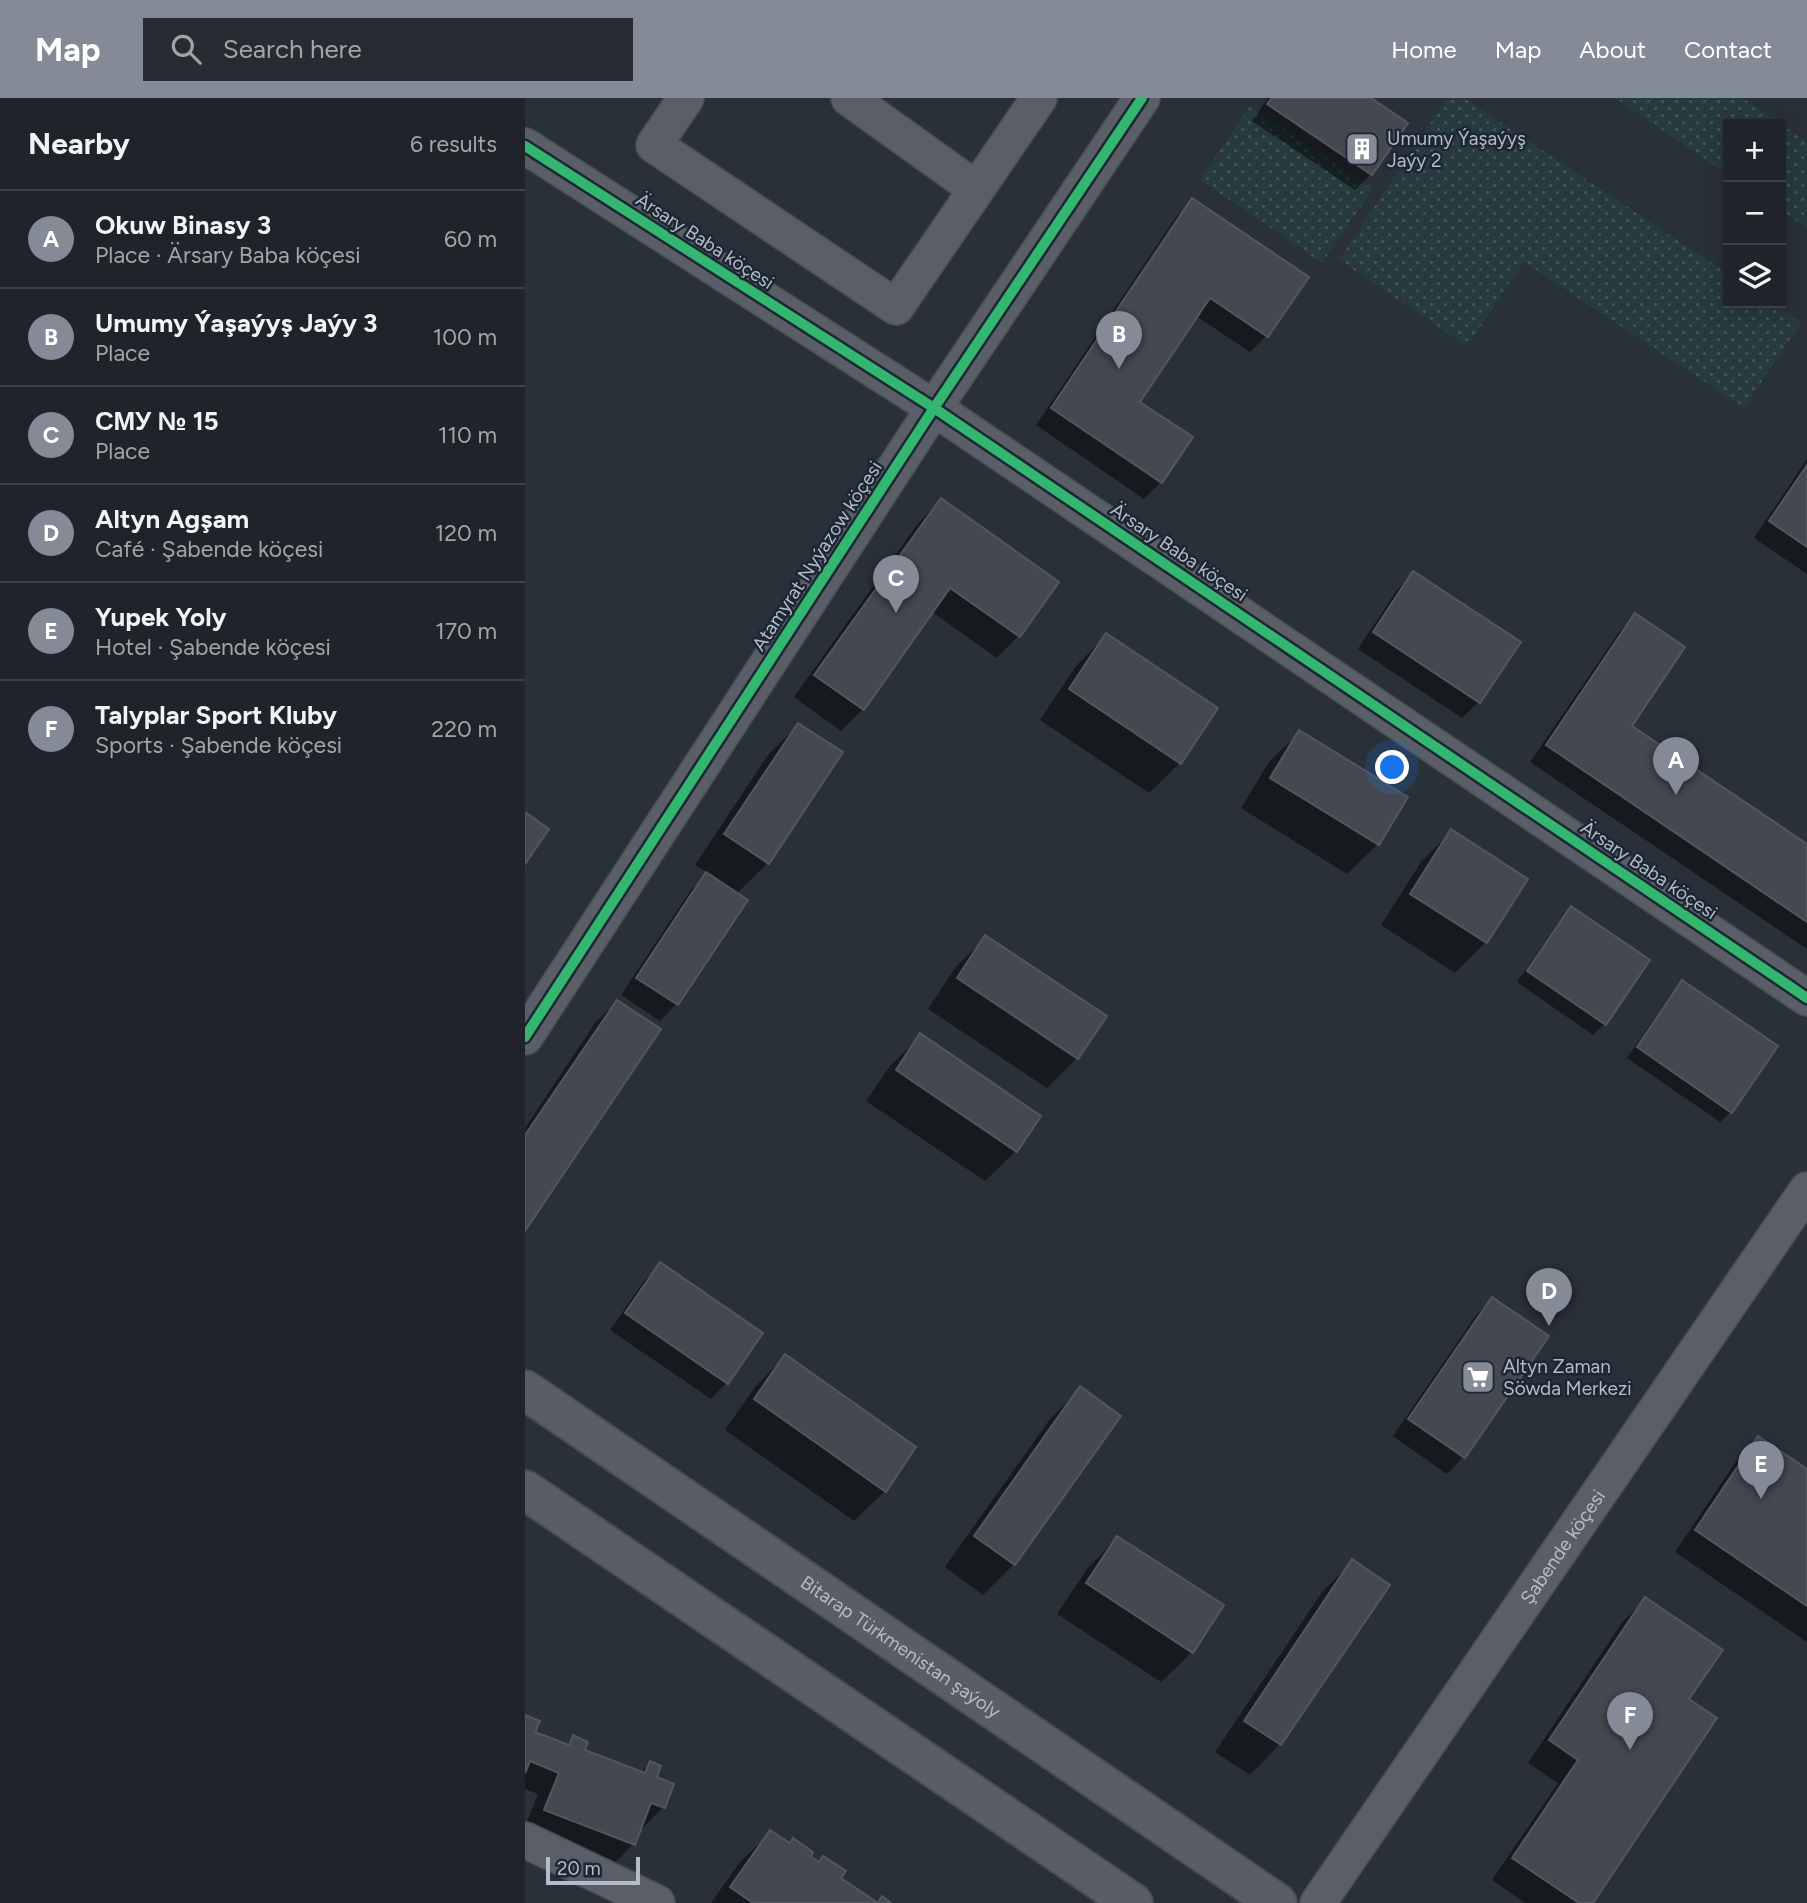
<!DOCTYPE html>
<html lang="en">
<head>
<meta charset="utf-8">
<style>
	:root { --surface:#20242a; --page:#282c32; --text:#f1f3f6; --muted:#a2a4a8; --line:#3d4147; --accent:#848b96 }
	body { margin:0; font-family:Figtree,sans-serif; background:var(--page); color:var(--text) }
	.controls { position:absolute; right:21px; top:21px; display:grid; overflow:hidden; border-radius:0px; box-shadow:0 4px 18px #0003 }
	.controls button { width:63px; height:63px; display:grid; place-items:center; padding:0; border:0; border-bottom:2px solid var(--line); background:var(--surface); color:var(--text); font:35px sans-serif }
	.scale { position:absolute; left:21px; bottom:18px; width:94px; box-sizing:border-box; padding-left:7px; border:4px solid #b4bcc9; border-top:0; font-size:19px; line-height:24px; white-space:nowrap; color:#b4bcc9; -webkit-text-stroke:5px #1d2633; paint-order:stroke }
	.you { position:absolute; left:868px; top:670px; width:24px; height:24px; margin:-18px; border:5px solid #fff; border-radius:50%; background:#1a73e8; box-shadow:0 0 0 10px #1a73e833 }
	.badge { display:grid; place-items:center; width:46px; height:46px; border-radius:50%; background:var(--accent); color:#fff; font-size:23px; font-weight:700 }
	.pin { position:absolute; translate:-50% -58px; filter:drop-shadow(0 2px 4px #0008) }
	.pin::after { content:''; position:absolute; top:37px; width:24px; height:21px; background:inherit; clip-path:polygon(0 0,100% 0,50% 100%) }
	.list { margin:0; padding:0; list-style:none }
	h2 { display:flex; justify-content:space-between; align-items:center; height:91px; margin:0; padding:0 28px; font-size:30px }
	h2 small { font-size:23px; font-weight:400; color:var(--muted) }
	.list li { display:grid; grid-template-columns:46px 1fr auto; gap:21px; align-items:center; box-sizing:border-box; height:98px; padding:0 28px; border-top:2px solid var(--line) }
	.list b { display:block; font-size:26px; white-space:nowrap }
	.list p { margin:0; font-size:23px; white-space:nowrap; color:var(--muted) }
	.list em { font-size:23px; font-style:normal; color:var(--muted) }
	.icon { flex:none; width:38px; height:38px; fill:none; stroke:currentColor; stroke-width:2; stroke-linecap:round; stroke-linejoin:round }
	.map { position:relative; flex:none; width:1282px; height:1805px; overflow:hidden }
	header { display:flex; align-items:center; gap:42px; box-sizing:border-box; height:98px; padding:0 35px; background:var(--accent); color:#fff }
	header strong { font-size:33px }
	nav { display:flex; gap:38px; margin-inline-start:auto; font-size:24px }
	.search { width:490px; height:63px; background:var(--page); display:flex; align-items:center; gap:18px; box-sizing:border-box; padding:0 24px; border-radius:0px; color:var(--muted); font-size:26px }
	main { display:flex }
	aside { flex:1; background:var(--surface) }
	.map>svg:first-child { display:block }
	.green { fill:url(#green-dots) }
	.shadow { fill:#0007 }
	.building { fill:#444950; stroke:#52575f; stroke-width:2 }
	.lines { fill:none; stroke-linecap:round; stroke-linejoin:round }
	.minor-casing { stroke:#484c53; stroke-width:38 }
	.secondary-casing { stroke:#484c53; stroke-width:42 }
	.minor { stroke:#5a5e66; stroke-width:35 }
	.secondary { stroke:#595d64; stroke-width:38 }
	.cycleway-casing { stroke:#1d2633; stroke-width:15 }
	.cycleway { stroke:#33b770; stroke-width:10 }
	.labels { text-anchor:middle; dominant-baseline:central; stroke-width:5; stroke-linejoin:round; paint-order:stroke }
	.poi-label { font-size:19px; fill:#b4bcc9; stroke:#1d2633; text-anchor:start }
	.street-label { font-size:19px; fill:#b4bcc9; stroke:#1d2633 }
</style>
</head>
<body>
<header>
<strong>Map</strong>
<div class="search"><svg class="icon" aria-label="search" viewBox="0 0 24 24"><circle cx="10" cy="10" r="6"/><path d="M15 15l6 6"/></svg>Search here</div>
<nav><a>Home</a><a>Map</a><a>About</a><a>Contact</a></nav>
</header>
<main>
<aside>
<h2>Nearby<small>6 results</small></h2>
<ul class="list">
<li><span class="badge">A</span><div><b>Okuw Binasy 3</b><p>Place · Ärsary Baba köçesi</p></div><em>60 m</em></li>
<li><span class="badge">B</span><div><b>Umumy Ýaşaýyş Jaýy 3</b><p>Place</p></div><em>100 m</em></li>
<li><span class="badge">C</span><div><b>СМУ № 15</b><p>Place</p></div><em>110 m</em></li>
<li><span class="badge">D</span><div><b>Altyn Agşam</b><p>Café · Şabende köçesi</p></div><em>120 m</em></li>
<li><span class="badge">E</span><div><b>Yupek Yoly</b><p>Hotel · Şabende köçesi</p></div><em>170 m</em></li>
<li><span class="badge">F</span><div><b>Talyplar Sport Kluby</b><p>Sports · Şabende köçesi</p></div><em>220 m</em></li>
</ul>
</aside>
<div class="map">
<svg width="1282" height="1805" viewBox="0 0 1282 1805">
	<defs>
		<pattern id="green-dots" width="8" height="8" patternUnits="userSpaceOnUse" patternTransform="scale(1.75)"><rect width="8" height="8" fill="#273a3e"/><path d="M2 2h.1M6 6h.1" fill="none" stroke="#445559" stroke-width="1.8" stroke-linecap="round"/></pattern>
	</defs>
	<rect width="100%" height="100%" fill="#2a3038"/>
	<g class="green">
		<path d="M922 0H939L1203 176V205H1246L1276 225 1219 310 999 164 942 248 814 162Z"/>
		<path d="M1090 0H1217L1282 44V130L1256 112V26H1203V77Z"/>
		<path d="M725 8 848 91 797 165 675 82Z"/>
	</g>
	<g class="shadow">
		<path d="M743 0H843L846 76 830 92 727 23Z"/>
		<path d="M668 103 781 179 741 238 725 254 671 218 613 304 665 340 636 384 619 401 511 327 651 119Z"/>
		<path d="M1282 361V476L1229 440Z"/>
		<path d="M416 402 532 485 493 538 472 560 407 514 338 611 316 633 269 599 394 424Z"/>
		<path d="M889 475 954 604 937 620 833 551 872 492Z"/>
		<path d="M1110 517 1104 628 1282 748V851L1005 664 1094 534Z"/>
		<path d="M581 538 655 665 624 695 515 622 551 568Z"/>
		<path d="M273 627 243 765 211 796 221 803 151 906 135 923 96 897 165 793 183 775 170 767 243 657Z"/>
		<path d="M775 634 853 746 822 776 716 710 744 664Z"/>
		<path d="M926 734 1001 782 961 844 930 875 856 827 896 764Z"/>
		<path d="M1046 810 1123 862 1079 926 1068 937 992 884 1036 821Z"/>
		<path d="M460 840 552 960 522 990 403 911 430 870Z"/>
		<path d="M1158 885 1206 1014 1195 1024 1102 960 1147 895Z"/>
		<path d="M92 904 0 1129V1030L70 925Z"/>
		<path d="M396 938 514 1018 491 1053 460 1083 341 1003 365 968Z"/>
		<path d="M135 1166 202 1284 186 1301 85 1232 119 1183Z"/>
		<path d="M967 1201 1021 1238 938 1359 922 1376 868 1338 951 1217Z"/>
		<path d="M260 1258 360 1393 329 1423 200 1332 230 1289Z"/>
		<path d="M555 1291 594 1318 489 1466 458 1497 420 1469 525 1321Z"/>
		<path d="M1234 1340 1282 1373V1544L1150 1454 1212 1362Z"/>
		<path d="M592 1440 667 1554 636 1584 532 1516 562 1471Z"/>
		<path d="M827 1464 755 1646 725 1677 690 1654 797 1494Z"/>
		<path d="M1120 1502 1162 1602 1066 1805H1000L967 1782 1033 1685 1003 1665 1098 1523Z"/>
		<path d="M0 1619 8 1635 40 1648 48 1640 58 1652 115 1675 125 1666 138 1709 117 1731 115 1730 108 1746 87 1768 0 1729 13 1696 0 1691Z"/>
		<path d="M246 1734 313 1781 350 1805H186L215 1764Z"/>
	</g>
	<g class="building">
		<path d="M747 0H846L883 25 847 77 742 6Z"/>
		<path d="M667 100 784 179 743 239 685 200 615 304 668 339 637 385 526 310Z"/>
		<path d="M1282 367V449L1244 423Z"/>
		<path d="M416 400 534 484 495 539 425 490 339 612 289 577Z"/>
		<path d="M888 473 996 544 955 605 848 534Z"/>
		<path d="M1110 515 1160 549 1107 628 1282 746V824L1021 647Z"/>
		<path d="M581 535 693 610 656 666 544 591Z"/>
		<path d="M273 625 318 654 244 766 199 736Z"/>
		<path d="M774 632 883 699 854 747 745 680Z"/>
		<path d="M0 714 24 731 0 766Z"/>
		<path d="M926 731 1003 781 962 845 885 796Z"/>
		<path d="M181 774 223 802 153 907 111 880Z"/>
		<path d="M1046 808 1125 862 1081 927 1002 873Z"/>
		<path d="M460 837 582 918 553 961 432 880Z"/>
		<path d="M1157 882 1253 948 1207 1015 1112 949Z"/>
		<path d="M92 902 136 931 0 1133V1037Z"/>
		<path d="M395 935 516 1018 492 1054 371 972Z"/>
		<path d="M135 1164 238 1235 203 1286 100 1215Z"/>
		<path d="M967 1199 1024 1238 940 1360 883 1321Z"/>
		<path d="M260 1256 391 1349 361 1394 229 1301Z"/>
		<path d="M555 1288 596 1318 490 1467 449 1438Z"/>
		<path d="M1233 1338 1282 1371V1508L1170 1432Z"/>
		<path d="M592 1438 699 1507 668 1555 561 1485Z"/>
		<path d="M827 1461 865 1487 756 1647 719 1623Z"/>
		<path d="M1120 1499 1198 1552 1164 1601 1192 1620 1068 1805H1054L987 1760 1053 1662 1024 1642Z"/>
		<path d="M0 1617 15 1623 10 1634 44 1647 48 1637 63 1644 60 1652 120 1675 125 1663 136 1668 132 1679 149 1686 140 1710 126 1705 110 1747 19 1712 34 1675 5 1663 0 1675Z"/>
		<path d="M245 1732 265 1745 268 1740 288 1754 286 1759 294 1764 298 1758 321 1773 316 1780 353 1805 357 1798 366 1805H228L205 1789Z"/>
	</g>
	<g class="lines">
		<defs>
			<g id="minor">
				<path d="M161 0 129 47 371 209 514 0"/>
				<path d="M324 0 451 91"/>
				<path d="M0 48 409 310 1282 900"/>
				<path d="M0 939 409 310 617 0"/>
				<path d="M0 1742 132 1805"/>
				<path id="s1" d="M793 1805 1282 1092"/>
			</g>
			<g id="secondary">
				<path id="s2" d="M0 1292 752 1805"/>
				<path d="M0 1392 608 1805"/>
			</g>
		</defs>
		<use href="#minor" class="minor-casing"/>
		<use href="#secondary" class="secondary-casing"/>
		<use href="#minor" class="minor"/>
		<use href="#secondary" class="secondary"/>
		<defs>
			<g id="cycleway">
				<path d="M0 48 409 310 1282 900"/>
				<path d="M0 939 409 310 617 0"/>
			</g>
		</defs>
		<use href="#cycleway" class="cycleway-casing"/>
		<use href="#cycleway" class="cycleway"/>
	</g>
	<defs>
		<symbol id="building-square" viewBox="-11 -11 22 22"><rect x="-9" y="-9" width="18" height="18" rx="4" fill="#848b96" stroke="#1d2633"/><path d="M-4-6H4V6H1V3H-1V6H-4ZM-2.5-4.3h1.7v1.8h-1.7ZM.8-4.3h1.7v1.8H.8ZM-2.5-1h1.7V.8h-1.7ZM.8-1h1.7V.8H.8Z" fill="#fff"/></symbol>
		<symbol id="supermarket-square" viewBox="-11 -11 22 22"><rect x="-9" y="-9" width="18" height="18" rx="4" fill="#848b96" stroke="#1d2633"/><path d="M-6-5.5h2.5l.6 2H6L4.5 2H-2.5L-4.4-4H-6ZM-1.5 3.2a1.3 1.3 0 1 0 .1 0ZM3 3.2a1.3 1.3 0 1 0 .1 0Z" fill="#fff"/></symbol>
	</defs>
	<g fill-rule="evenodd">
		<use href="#building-square" x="818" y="32" width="38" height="38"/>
		<use href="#supermarket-square" x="934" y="1260" width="38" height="38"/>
	</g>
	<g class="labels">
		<g class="poi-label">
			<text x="862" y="40">Umumy Ýaşaýyş<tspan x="862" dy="22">Jaýy 2</tspan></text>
			<text x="978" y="1268">Altyn Zaman<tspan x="978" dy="22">Söwda Merkezi</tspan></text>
		</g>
		<g class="street-label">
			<text transform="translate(180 143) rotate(33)">Ärsary Baba köçesi</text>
			<text transform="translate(654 454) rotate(34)">Ärsary Baba köçesi</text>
			<text transform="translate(292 458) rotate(-57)">Atamyrat Nyýazow köçesi</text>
			<text transform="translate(1124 772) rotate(34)">Ärsary Baba köçesi</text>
			<text stroke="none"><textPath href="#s1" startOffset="432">Şabende köçesi</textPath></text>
			<text stroke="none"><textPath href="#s2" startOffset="455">Bitarap Türkmenistan şaýoly</textPath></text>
		</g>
	</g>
</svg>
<div class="controls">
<button>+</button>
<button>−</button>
<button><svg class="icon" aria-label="layers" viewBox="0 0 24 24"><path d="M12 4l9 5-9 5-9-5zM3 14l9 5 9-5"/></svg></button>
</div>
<div class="scale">20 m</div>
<div class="you"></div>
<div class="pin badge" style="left:1151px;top:697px">A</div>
<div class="pin badge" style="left:594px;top:271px">B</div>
<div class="pin badge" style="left:371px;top:515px">C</div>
<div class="pin badge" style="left:1024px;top:1228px">D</div>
<div class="pin badge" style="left:1236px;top:1401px">E</div>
<div class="pin badge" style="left:1105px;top:1652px">F</div>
</div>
</main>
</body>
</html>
